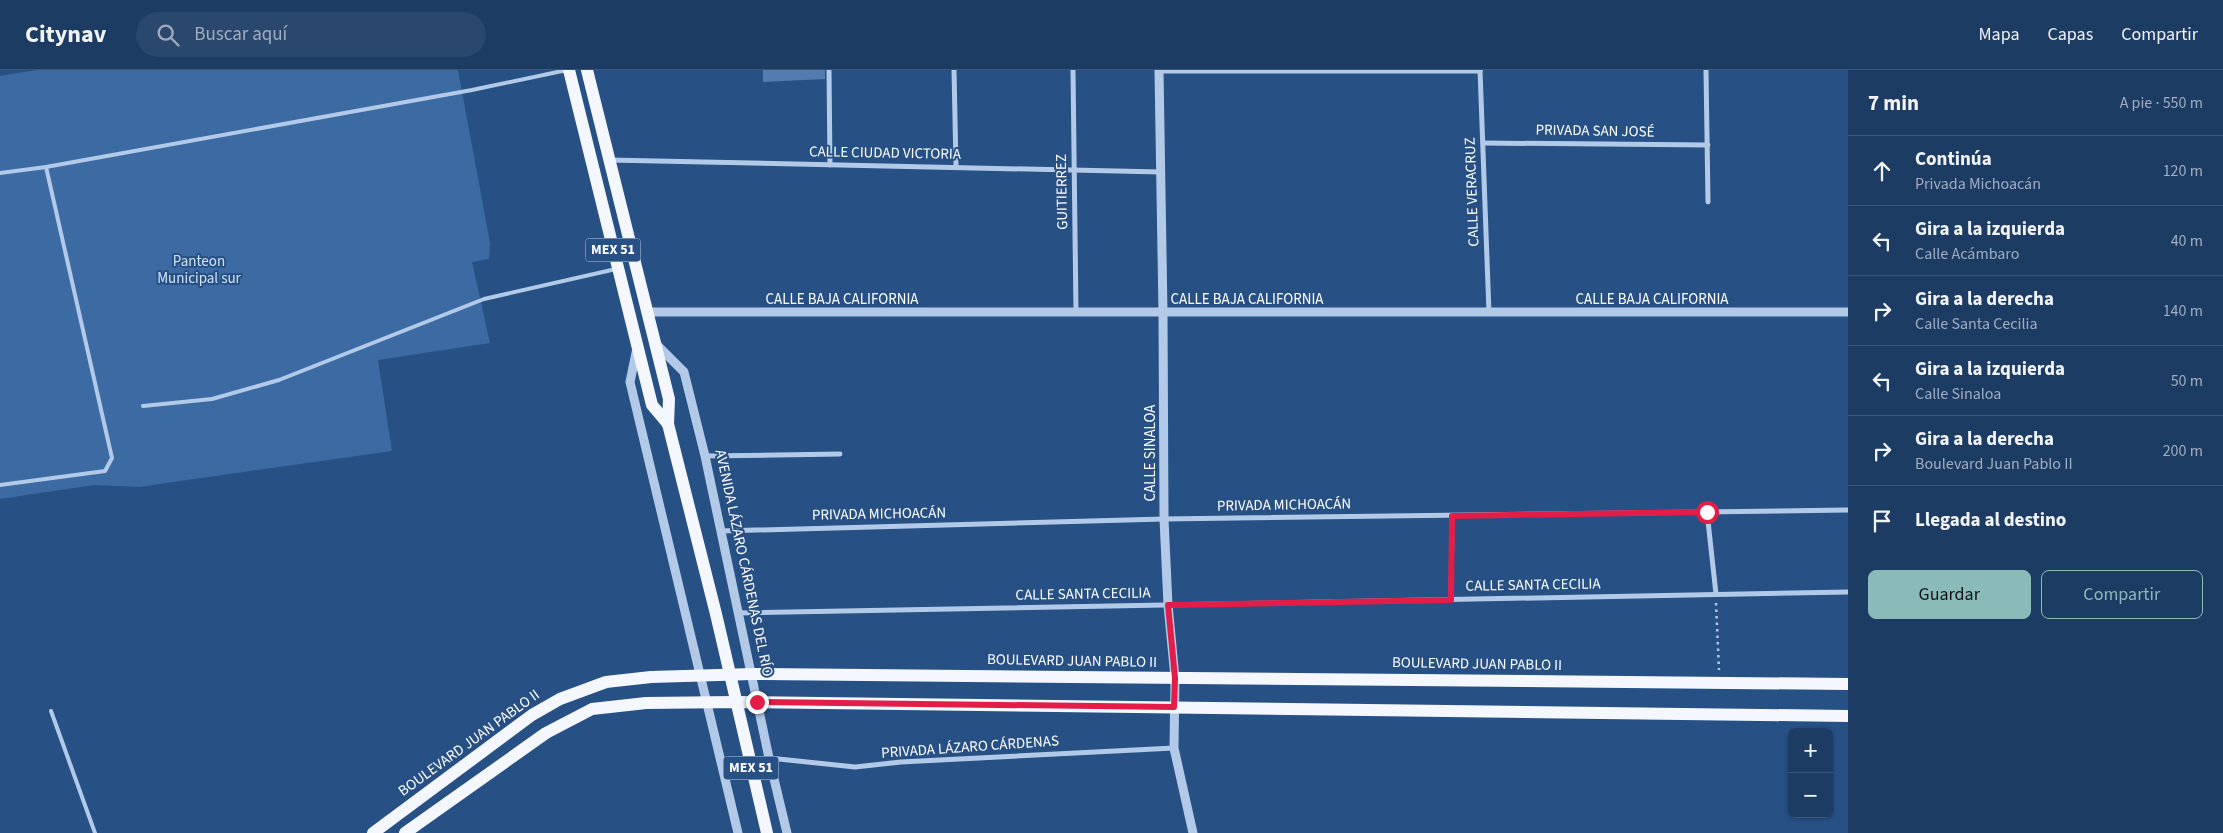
<!DOCTYPE html>
<html lang="es">
<head>
<meta charset="utf-8">
<style>
	:root { --surface:#1d3c64; --page:#2a476d; --text:#f1f3f6; --muted:#a0adbf; --line:#3b5678; --accent:#8bbbb9 }
	body { margin:0; font-family:"Source Sans 3",sans-serif; background:var(--page); color:var(--text) }
	.controls { position:absolute; right:15px; bottom:15px; display:grid; overflow:hidden; border-radius:8px; box-shadow:0 1px 4px #0004 }
	.controls button { width:45px; height:45px; display:grid; place-items:center; padding:0; border:0; border-bottom:1px solid var(--line); background:var(--surface); color:var(--text); font:25px sans-serif }
	.stop { position:absolute; width:15px; height:15px; margin:-11px; border:4px solid #e11d48; border-radius:50%; background:#fff }
	.stop.end { background:#e11d48; border-color:#fff; box-shadow:0 1px 5px #0008 }
	.list { margin:0; padding:0; list-style:none }
	h2 { display:flex; justify-content:space-between; align-items:center; height:65px; margin:0; padding:0 20px; font-size:21px }
	h2 small { font-size:16px; font-weight:400; color:var(--muted) }
	.list li { display:grid; grid-template-columns:32px 1fr auto; gap:15px; align-items:center; box-sizing:border-box; height:70px; padding:0 20px; border-top:1px solid var(--line) }
	.list b { display:block; font-size:19px; white-space:nowrap }
	.list p { margin:0; font-size:16px; white-space:nowrap; color:var(--muted) }
	.list em { font-size:16px; font-style:normal; color:var(--muted) }
	.actions { display:flex; gap:10px; padding:15px 20px }
	.actions a { flex:1; padding:11px 0; border:1px solid var(--accent); border-radius:8px; text-align:center; font-size:18px; color:var(--accent) }
	.actions .main { background:var(--accent); color:#111 }
	.icon { flex:none; width:28px; height:28px; fill:none; stroke:currentColor; stroke-width:2; stroke-linecap:round; stroke-linejoin:round }
	.map { position:relative; flex:none; width:1848px; height:763px; overflow:hidden }
	header { display:flex; align-items:center; gap:30px; box-sizing:border-box; height:70px; padding:0 25px; background:var(--surface); border-bottom:1px solid var(--line) }
	header strong { font-size:24px }
	nav { display:flex; gap:28px; margin-inline-start:auto; font-size:18px }
	.search { width:350px; height:45px; background:var(--page); display:flex; align-items:center; gap:12px; box-sizing:border-box; padding:0 18px; border-radius:28px; color:var(--muted); font-size:19px }
	main { display:flex }
	aside { flex:1; background:var(--surface) }
	.map>svg:first-child { display:block }
	.green { fill:#3c6aa2 }
	.building { fill:#547caf }
	.lines { fill:none; stroke-linecap:round; stroke-linejoin:round }
	.path { stroke:#b2cae8; stroke-width:2.5; stroke-dasharray:2.5 4; stroke-linecap:butt }
	.service { stroke:#b2cae8; stroke-width:4 }
	.minor { stroke:#b2cae8; stroke-width:5 }
	.tertiary { stroke:#b2cae8; stroke-width:9 }
	.primary { stroke:#f4f8fe; stroke-width:12 }
	.route { stroke:#e11d48; stroke-width:6 }
	.labels { text-anchor:middle; dominant-baseline:central; stroke-width:4; stroke-linejoin:round; paint-order:stroke }
	.shield { fill:#275085; stroke:#becada; stroke-width:1 }
	.shield-label { font-size:14px; font-weight:bold; fill:#fff }
	.street-label { font-size:15px; fill:#fff; stroke:#275085 }
	.park-label { font-size:15px; fill:#d5e4f6; stroke:#275085 }
</style>
</head>
<body>
<header>
<strong>Citynav</strong>
<div class="search"><svg class="icon" aria-label="search" viewBox="0 0 24 24"><circle cx="10" cy="10" r="6"/><path d="M15 15l6 6"/></svg>Buscar aquí</div>
<nav><a>Mapa</a><a>Capas</a><a>Compartir</a></nav>
</header>
<main>
<div class="map">
<svg width="1848" height="763" viewBox="0 0 1848 763">
	<rect width="100%" height="100%" fill="#275085"/>
	<path class="green" d="M37 0H458L490 173 489 189 472 192 490 273 378 290 392 381 159 414 140 417 94 415 0 429V6Z"/>
	<path class="building" d="M763 0H825V9L763 12Z"/>
	<g class="lines">
		<path class="path" d="M1716 533 1719 600"/>
		<g class="service">
			<path d="M0 103 46 97 472 20 567 0"/>
			<path d="M143 336 212 329 279 310 484 229 616 199"/>
			<path d="M0 415 105 401 112 388 46 97"/>
			<path d="M51 641 95 763"/>
		</g>
		<g class="minor">
			<path d="M829 0 830 95"/>
			<path d="M954 0 956 97"/>
			<path d="M1073 0 1076 243"/>
			<path d="M1480 0 1489 243"/>
			<path d="M1706 0 1708 132"/>
			<path d="M1159 1H1480"/>
			<path d="M1483 73 1708 75"/>
			<path d="M609 90 1161 102"/>
			<path d="M705 386 840 384"/>
			<path d="M1707 442 1716 524"/>
			<path d="M721 461 1164 449 1848 440"/>
			<path d="M1451 530 1452 446"/>
			<path d="M739 543 1848 522"/>
			<path d="M769 688 855 697 901 692 1174 678"/>
		</g>
		<g class="tertiary">
			<path d="M1159 0 1163 243 1164 449 1168 535 1175 608 1174 678 1193 763"/>
			<path d="M646 242H1848"/>
			<path d="M656 274 684 302 705 386 769 688 787 763"/>
			<path d="M637 278 630 312 738 763"/>
		</g>
		<g class="primary">
			<path d="M569 0 652 335 668 354"/>
			<path d="M587 0 669 329 668 354 716 544 767 763"/>
			<path d="M373 763 532 645 560 629 606 612 651 607 752 604 1848 614"/>
			<path d="M405 763 546 663 592 639 646 633 735 632 1848 646"/>
		</g>
	</g>
	<g class="lines">
		<path class="route" d="M757 632 1174 637 1175 608 1168 535 1451 530 1452 446 1707 442"/>
	</g>
	<g class="labels">
		<g class="shield">
			<rect x="585.5" y="168.5" width="55" height="23" rx="4"/>
			<rect x="723.5" y="686.5" width="55" height="23" rx="4"/>
		</g>
		<g class="shield-label">
			<text x="613" y="180">MEX 51</text>
			<text x="751" y="698">MEX 51</text>
		</g>
		<g class="street-label">
			<text transform="translate(1595 61) rotate(1)">PRIVADA SAN JOSÉ</text>
			<text transform="translate(885 83) rotate(1)">CALLE CIUDAD VICTORIA</text>
			<text transform="translate(1062 122) rotate(-91)">GUITIERREZ</text>
			<text transform="translate(1472 122) rotate(-92)">CALLE VERACRUZ</text>
			<text x="842" y="229">CALLE BAJA CALIFORNIA</text>
			<text x="1247" y="229">CALLE BAJA CALIFORNIA</text>
			<text x="1652" y="229">CALLE BAJA CALIFORNIA</text>
			<text transform="translate(1150 383) rotate(-90)">CALLE SINALOA</text>
			<text transform="translate(1284 435) rotate(-1)">PRIVADA MICHOACÁN</text>
			<text transform="translate(879 444) rotate(-1)">PRIVADA MICHOACÁN</text>
			<text transform="translate(744 493) rotate(78)">AVENIDA LÁZARO CÁRDENAS DEL RÍO</text>
			<text transform="translate(1533 515) rotate(-1)">CALLE SANTA CECILIA</text>
			<text transform="translate(1083 524) rotate(-1)">CALLE SANTA CECILIA</text>
			<text transform="translate(1072 591) rotate(1)">BOULEVARD JUAN PABLO II</text>
			<text transform="translate(1477 594) rotate(1)">BOULEVARD JUAN PABLO II</text>
			<text transform="translate(469 673) rotate(-36)">BOULEVARD JUAN PABLO II</text>
			<text transform="translate(970 677) rotate(-4)">PRIVADA LÁZARO CÁRDENAS</text>
		</g>
		<g class="park-label">
			<text x="199" y="191">Panteon<tspan x="199" dy="17">Municipal sur</tspan></text>
		</g>
	</g>
</svg>
<div class="controls">
<button>+</button>
<button>−</button>
</div>
<div class="stop" style="left:1707px;top:442px"></div>
<div class="stop end" style="left:757px;top:632px"></div>
</div>
<aside>
<h2>7 min<small>A pie · 550 m</small></h2>
<ul class="list">
<li><svg class="icon" aria-label="ahead" viewBox="0 0 24 24"><path d="M12 20V5M6 11l6-6 6 6"/></svg><div><b>Continúa</b><p>Privada Michoacán</p></div><em>120 m</em></li>
<li><svg class="icon" aria-label="left" viewBox="0 0 24 24"><path d="M17 20v-9H6M10 6l-5 5 5 5"/></svg><div><b>Gira a la izquierda</b><p>Calle Acámbaro</p></div><em>40 m</em></li>
<li><svg class="icon" aria-label="right" viewBox="0 0 24 24"><path d="M7 20v-9h11M14 6l5 5-5 5"/></svg><div><b>Gira a la derecha</b><p>Calle Santa Cecilia</p></div><em>140 m</em></li>
<li><svg class="icon" aria-label="left" viewBox="0 0 24 24"><path d="M17 20v-9H6M10 6l-5 5 5 5"/></svg><div><b>Gira a la izquierda</b><p>Calle Sinaloa</p></div><em>50 m</em></li>
<li><svg class="icon" aria-label="right" viewBox="0 0 24 24"><path d="M7 20v-9h11M14 6l5 5-5 5"/></svg><div><b>Gira a la derecha</b><p>Boulevard Juan Pablo II</p></div><em>200 m</em></li>
<li><svg class="icon" aria-label="arrive" viewBox="0 0 24 24"><path d="M6 21V4h12l-3 4 3 4H6"/></svg><div><b>Llegada al destino</b></div></li>
</ul>
<div class="actions"><a class="main">Guardar</a><a>Compartir</a></div>
</aside>
</main>
</body>
</html>
